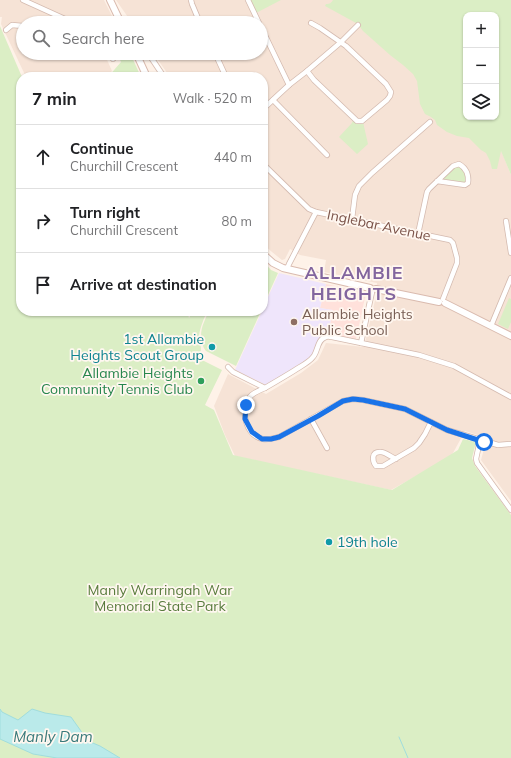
<!DOCTYPE html>
<html lang="en">
<head>
<meta charset="utf-8">
<style>
	:root { --surface:#fff; --page:#f2f2f2; --text:#202124; --muted:#757577; --line:#e0e0e0 }
	body { margin:0; font-family:Mulish,sans-serif; background:var(--page); color:var(--text) }
	.controls { position:absolute; right:12px; top:12px; display:grid; overflow:hidden; border-radius:8px; box-shadow:0 1px 3px #0004 }
	.controls button { width:36px; height:36px; display:grid; place-items:center; padding:0; border:0; border-bottom:1px solid var(--line); background:var(--surface); color:var(--text); font:20px sans-serif }
	.stop { position:absolute; width:12px; height:12px; margin:-9px; border:3px solid #1a73e8; border-radius:50%; background:#fff }
	.stop.end { background:#1a73e8; border-color:#fff; box-shadow:0 1px 4px #0008 }
	.list { margin:0; padding:0; list-style:none }
	h2 { display:flex; justify-content:space-between; align-items:center; height:52px; margin:0; padding:0 16px; font-size:17px }
	h2 small { font-size:13px; font-weight:400; color:var(--muted) }
	.list li { display:grid; grid-template-columns:26px 1fr auto; gap:12px; align-items:center; box-sizing:border-box; height:64px; padding:0 16px; border-top:1px solid var(--line) }
	.list b { display:block; font-size:15px; white-space:nowrap }
	.list p { margin:0; font-size:13px; white-space:nowrap; color:var(--muted) }
	.list em { font-size:13px; font-style:normal; color:var(--muted) }
	.icon { flex:none; width:22px; height:22px; fill:none; stroke:currentColor; stroke-width:2; stroke-linecap:round; stroke-linejoin:round }
	.map { position:relative; flex:none; width:511px; height:758px; overflow:hidden }
	.search { position:absolute; background:var(--surface); box-shadow:0 1px 3px #0004; left:16px; top:16px; width:252px; height:44px; display:flex; align-items:center; gap:10px; box-sizing:border-box; padding:0 14px; border-radius:22px; color:var(--muted); font-size:15px }
	.panel { position:absolute; background:var(--surface); box-shadow:0 1px 3px #0004; left:16px; top:72px; width:252px; height:244px; border-radius:16px }
	.map>svg:first-child { display:block }
	.residential { fill:#f6e3d6 }
	.commercial { fill:#ffe1db }
	.education { fill:#efe5fb }
	.green { fill:#dbeec5; fill-rule:evenodd }
	.water { fill:#baeaea; stroke:#a0dddd }
	.lines { fill:none; stroke-linecap:round; stroke-linejoin:round }
	.stream { stroke:#a0dddd; stroke-width:1 }
	.street-casing { stroke:#d4baaf; stroke-width:6 }
	.secondary-casing { stroke:#dabbaf; stroke-width:8 }
	.street { stroke:#fff; stroke-width:4.5 }
	.secondary { stroke:#fff; stroke-width:6 }
	.route { stroke:#1a73e8; stroke-width:5 }
	.education-dot { fill:#8d6e63; stroke:#fff7f0; stroke-width:1.5 }
	.culture-dot { fill:#0f9aa8; stroke:#fff7f0; stroke-width:1.5 }
	.leisure-dot { fill:#2e9e5b; stroke:#fff7f0; stroke-width:1.5 }
	.labels { text-anchor:middle; dominant-baseline:central; stroke-width:3.5; stroke-linejoin:round; paint-order:stroke }
	.street-label { font-size:14px; fill:#7b5349; stroke:#fff7f0 }
	.education-label { font-size:14px; fill:#785e54; stroke:#fff7f0; text-anchor:start }
	.culture-label { font-size:14px; fill:#0d838f; stroke:#fff7f0; text-anchor:end }
	.leisure-label { font-size:14px; fill:#27864d; stroke:#fff7f0; text-anchor:end }
	.park-label { font-size:14px; fill:#597c3d; stroke:#fff7f0 }
	.water-label { font-size:15px; font-style:italic; fill:#38797a; stroke:#fff7f0 }
	.district-label { font-size:18px; font-weight:bold; letter-spacing:1px; fill:#82659e; stroke:#fff7f0 }
</style>
</head>
<body>
<div class="map">
<svg width="511" height="758" viewBox="0 0 511 758">
	<rect width="100%" height="100%" fill="#fef2e8"/>
	<g class="residential">
		<path d="M0 0H104L112 16V18L106 23H23V53H104L112 71 105 77H26L1 24 2 17H0Z"/>
		<path d="M116 0H340L398 51 431 95 501 150 511 175V501L481 460 487 438 465 431 453 453 446 459 391 490 235 456 225 435 214 406 228 374 266 394 301 373 318 360 326 343 364 347 376 296 377 283 324 272 326 260 300 255 290 249 285 259 282 260 272 252 263 244V77H170L153 53H261V23H132Z"/>
	</g>
	<path class="commercial" d="M326 284 366 293 356 339 328 334 333 310 320 308Z"/>
	<path class="education" d="M279 273 326 284 320 308 333 310 328 334 318 340 311 357 266 385 235 370 262 311H263V308Z"/>
	<g class="green">
		<path d="M250 0H281L256 13Z"/>
		<path d="M333 0H511V175L501 151 497 169H492L490 161 486 153 481 150 469 138 457 136 447 132 437 125 435 120 431 117 425 114 420 104 417 81 413 74 403 65 390 55 363 31 360 27V24L359 23H356L325 6 326 4C330 4 331 3 333 0ZM466 15H496V117H466Z"/>
		<path d="M0 26 22 77H21V311H187L189 318 193 311H207C204 319 200 327 199 336 199 346 204 347 198 358L222 370 205 405 214 410 233 455 392 490 458 450 463 439 476 442 472 458 475 466 511 515V758H0Z"/>
		<path d="M117 53H130L141 77H108L121 62Z"/>
		<path d="M353 120 363 122 368 144 357 154 339 137 352 123Z"/>
		<path d="M458 165 464 171 467 183 465 184 442 180 455 167Z"/>
		<path d="M263 261 271 270 278 273 263 306Z"/>
		<path d="M509 298 511 299V322L508 329 498 324Z"/>
		<path d="M209 311H261L236 366 206 351C204 349 203 346 202 343 199 330 204 322 209 311Z"/>
	</g>
	<path class="water" d="M0 709 2 712 18 720 32 709 45 713 71 717 88 741 100 746 120 758H57L33 754 0 739Z"/>
	<g class="lines">
		<path class="stream" d="M399 737 408 758"/>
		<defs>
			<g id="street">
				<path d="M23 0 65 19 67 23"/>
				<path d="M191 0 192 4 200 23"/>
				<path d="M248 0 259 23"/>
				<path d="M261 27 289 85"/>
				<path d="M6 30 12 25 23 26"/>
				<path d="M111 53 113 59"/>
				<path d="M148 53 164 77"/>
				<path d="M215 53 226 77"/>
				<path d="M307 71 314 80 357 121H362L387 100 390 96 391 92 386 84 346 46 320 28 311 23"/>
				<path d="M273 100 327 155"/>
				<path d="M263 109 289 85 307 71 341 42 358 25"/>
				<path d="M263 164 309 209 316 212 445 239 450 240 453 243 457 258V263L443 299"/>
				<path d="M352 219 355 195 359 186 372 173 430 122"/>
				<path d="M506 221 511 253"/>
				<path d="M418 234 427 192 429 189 453 166 459 164C466 168 469 175 468 183L465 185 437 181"/>
				<path d="M287 269 289 264 316 212"/>
				<path d="M491 326 511 278"/>
				<path d="M361 343 372 292"/>
				<path d="M228 367 233 372 265 388C277 381 289 374 300 367 305 364 310 361 313 357 318 352 317 339 326 337 328 336 330 337 332 337L419 355 454 366 511 397"/>
				<path d="M265 388C260 390 252 393 249 398 240 411 246 436 263 439 269 440 274 438 279 437L343 401 353 399 363 400 405 409 447 430 498 445 511 444"/>
				<path d="M311 419 327 448"/>
				<path d="M480 440 476 459 477 463 511 510"/>
				<path d="M396 459C391 457 385 452 381 452 371 451 372 461 376 466H383L414 448 419 443 425 434 431 422"/>
			</g>
			<g id="secondary">
				<path d="M110 0 121 23"/>
				<path d="M136 53 147 77"/>
				<path d="M263 254 273 263 283 268 370 288"/>
				<path d="M376 289 439 302"/>
				<path d="M445 303 511 336"/>
			</g>
		</defs>
		<use href="#street" class="street-casing"/>
		<use href="#secondary" class="secondary-casing"/>
		<use href="#street" class="street"/>
		<use href="#secondary" class="secondary"/>
	</g>
	<g class="lines">
		<path class="route" d="M246 405 245 419 252 432 262 439H271L279 437 318 416 343 401 353 399 363 400 405 409 447 430 484 442"/>
	</g>
	<circle class="education-dot" cx="294" cy="322" r="4"/>
	<g class="culture-dot">
		<circle cx="212" cy="347" r="4"/>
		<circle cx="329" cy="542" r="4"/>
	</g>
	<circle class="leisure-dot" cx="201" cy="381" r="4"/>
	<g class="labels">
		<g class="street-label">
			<text transform="translate(379 225) rotate(12)">Inglebar Avenue</text>
		</g>
		<g class="education-label">
			<text x="302" y="314">Allambie Heights<tspan x="302" dy="16">Public School</tspan></text>
		</g>
		<g class="culture-label">
			<text x="204" y="339">1st Allambie<tspan x="204" dy="16">Heights Scout Group</tspan></text>
			<text x="337" y="542" text-anchor="start">19th hole</text>
		</g>
		<g class="leisure-label">
			<text x="193" y="373">Allambie Heights<tspan x="193" dy="16">Community Tennis Club</tspan></text>
		</g>
		<g class="park-label">
			<text x="160" y="590">Manly Warringah War<tspan x="160" dy="16">Memorial State Park</tspan></text>
		</g>
		<g class="water-label">
			<text x="53" y="736">Manly Dam</text>
		</g>
		<g class="district-label">
			<text x="354" y="272">ALLAMBIE<tspan x="354" dy="21">HEIGHTS</tspan></text>
		</g>
	</g>
</svg>
<div class="controls">
<button>+</button>
<button>−</button>
<button><svg class="icon" aria-label="layers" viewBox="0 0 24 24"><path d="M12 4l9 5-9 5-9-5zM3 14l9 5 9-5"/></svg></button>
</div>
<div class="stop" style="left:484px;top:442px"></div>
<div class="stop end" style="left:246px;top:405px"></div>
<div class="search"><svg class="icon" aria-label="search" viewBox="0 0 24 24"><circle cx="10" cy="10" r="6"/><path d="M15 15l6 6"/></svg>Search here</div>
<section class="panel">
<h2>7 min<small>Walk · 520 m</small></h2>
<ul class="list">
<li><svg class="icon" aria-label="ahead" viewBox="0 0 24 24"><path d="M12 20V5M6 11l6-6 6 6"/></svg><div><b>Continue</b><p>Churchill Crescent</p></div><em>440 m</em></li>
<li><svg class="icon" aria-label="right" viewBox="0 0 24 24"><path d="M7 20v-9h11M14 6l5 5-5 5"/></svg><div><b>Turn right</b><p>Churchill Crescent</p></div><em>80 m</em></li>
<li><svg class="icon" aria-label="arrive" viewBox="0 0 24 24"><path d="M6 21V4h12l-3 4 3 4H6"/></svg><div><b>Arrive at destination</b></div></li>
</ul>
</section>
</div>
</body>
</html>
